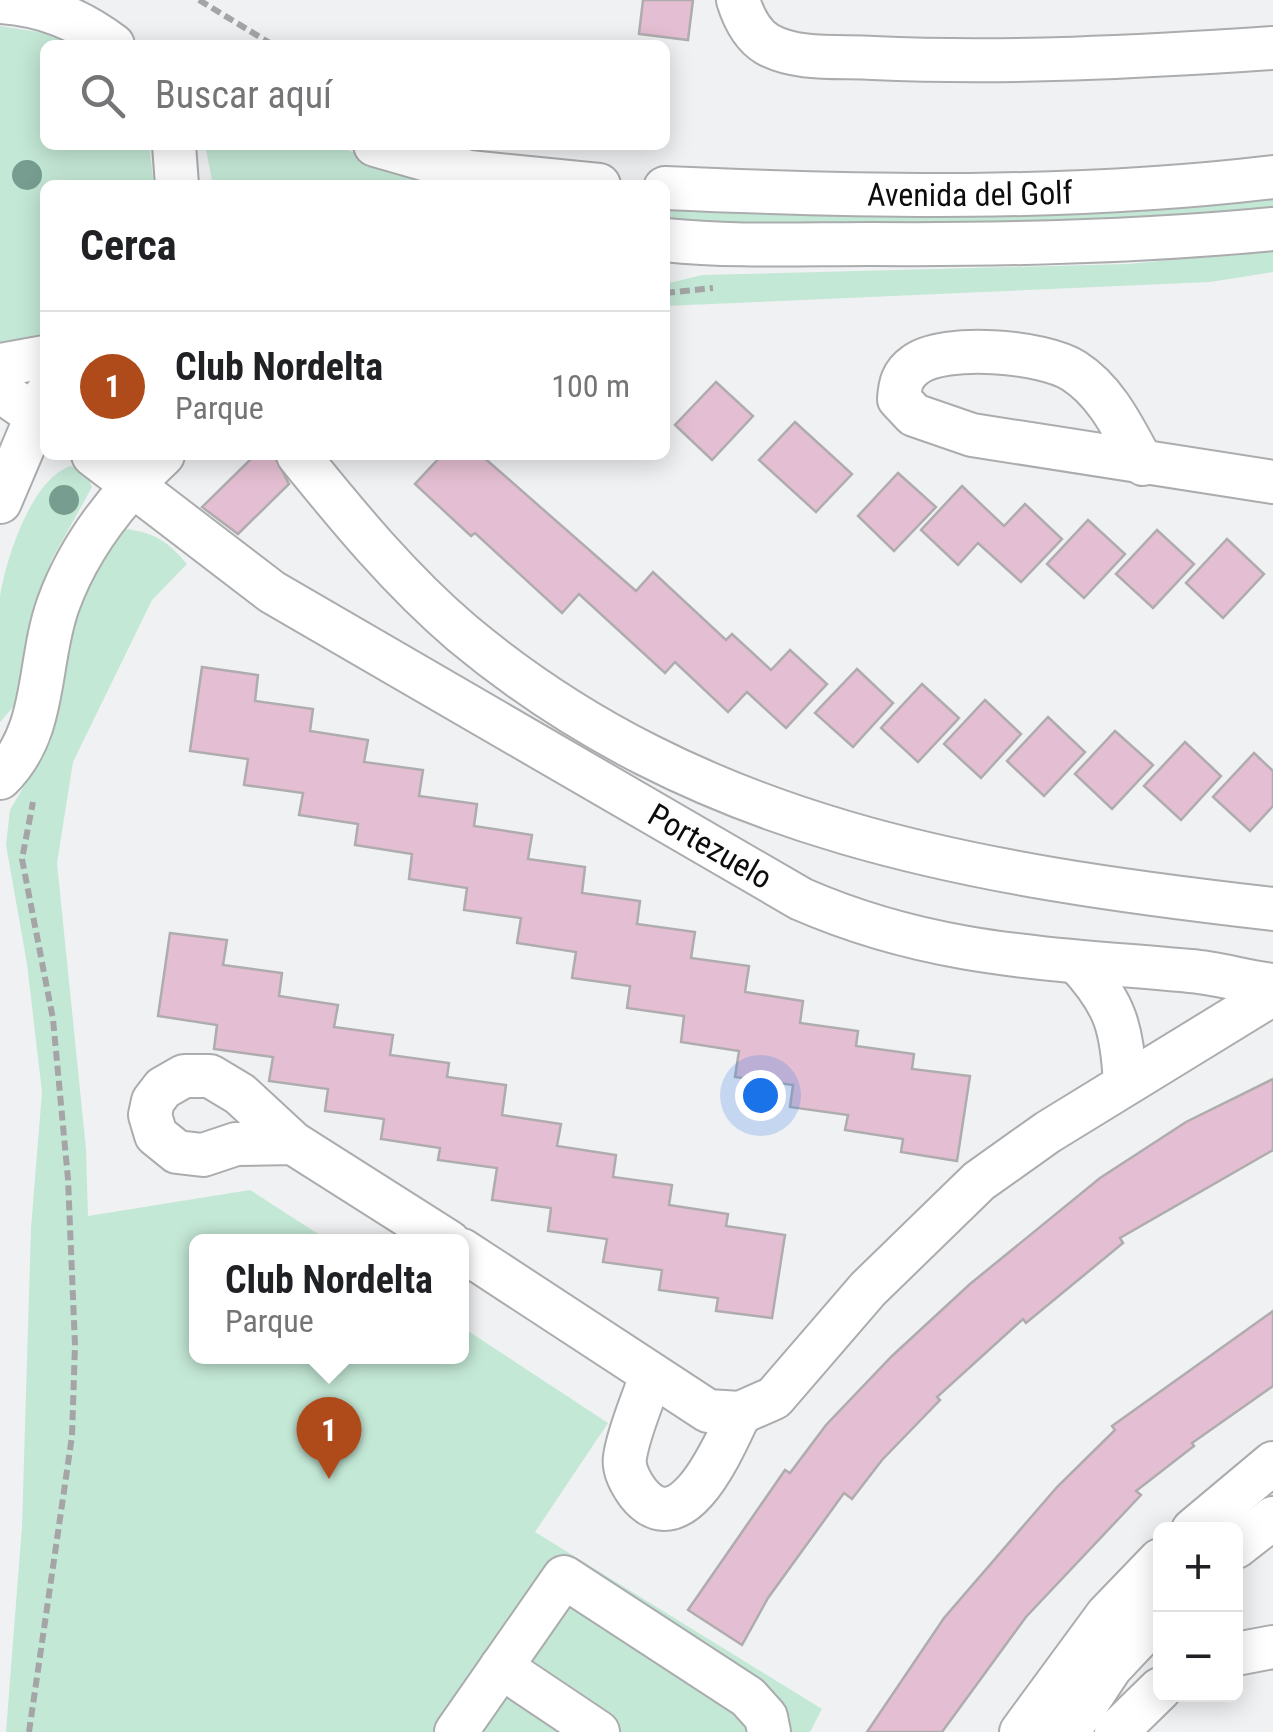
<!DOCTYPE html>
<html lang="es">
<head>
<meta charset="utf-8">
<style>
	:root { --surface:#fff; --page:#f6f6f6; --text:#202124; --muted:#757577; --line:#e0e0e0; --accent:#af4b1a }
	body { margin:0; font-family:"Roboto Condensed",sans-serif; background:var(--page); color:var(--text) }
	.controls { position:absolute; right:30px; bottom:30px; display:grid; overflow:hidden; border-radius:15px; box-shadow:0 5px 25px #0003 }
	.controls button { width:90px; height:90px; display:grid; place-items:center; padding:0; border:0; border-bottom:2px solid var(--line); background:var(--surface); color:var(--text); font:50px sans-serif }
	.you { position:absolute; left:760px; top:1095px; width:35px; height:35px; margin:-25px; border:8px solid #fff; border-radius:50%; background:#1a73e8; box-shadow:0 0 0 15px #1a73e833 }
	.badge { display:grid; place-items:center; width:65px; height:65px; border-radius:50%; background:var(--accent); color:#fff; font-size:32px; font-weight:700 }
	.pin { position:absolute; translate:-50% -82px; filter:drop-shadow(0 2px 5px #0008) }
	.pin::after { content:''; position:absolute; top:52px; width:35px; height:30px; background:inherit; clip-path:polygon(0 0,100% 0,50% 100%) }
	.popup { position:absolute; left:189px; top:1234px; width:280px; height:130px; box-sizing:border-box; display:grid; place-content:center; border-radius:15px; background:var(--surface); filter:drop-shadow(0 2px 8px #0005); font-size:32px; white-space:nowrap; color:var(--muted) }
	.popup b { font-size:38px; color:var(--text) }
	.popup::after { content:''; position:absolute; left:50%; top:100%; margin-left:-20px; border:20px solid transparent; border-top-color:var(--surface) }
	.list { margin:0; padding:0; list-style:none }
	h2 { display:flex; justify-content:space-between; align-items:center; height:130px; margin:0; padding:0 40px; font-size:42px }
	h2 small { font-size:32px; font-weight:400; color:var(--muted) }
	.list li { display:grid; grid-template-columns:65px 1fr auto; gap:30px; align-items:center; box-sizing:border-box; height:150px; padding:0 40px; border-top:2px solid var(--line) }
	.list b { display:block; font-size:38px; white-space:nowrap }
	.list p { margin:0; font-size:32px; white-space:nowrap; color:var(--muted) }
	.list em { font-size:32px; font-style:normal; color:var(--muted) }
	.icon { flex:none; width:55px; height:55px; fill:none; stroke:currentColor; stroke-width:2; stroke-linecap:round; stroke-linejoin:round }
	.map { position:relative; flex:none; width:1273px; height:1732px; overflow:hidden }
	.search { position:absolute; background:var(--surface); box-shadow:0 5px 25px #0003; left:40px; top:40px; width:630px; height:110px; display:flex; align-items:center; gap:25px; box-sizing:border-box; padding:0 35px; border-radius:15px; color:var(--muted); font-size:38px }
	.panel { position:absolute; background:var(--surface); box-shadow:0 5px 25px #0003; left:40px; top:180px; width:630px; height:280px; border-radius:15px }
	.map>svg:first-child { display:block }
	.green { fill:#c4e8d6 }
	.building { fill:#e4bed2; stroke:#afacae; stroke-width:2.5 }
	.lines { fill:none; stroke-linecap:round; stroke-linejoin:round }
	.minor-casing { stroke:#abacae; stroke-width:46 }
	.path { stroke:#a5a5a7; stroke-width:6; stroke-dasharray:10 5; stroke-linecap:butt }
	.minor { stroke:#fff; stroke-width:42 }
	.tree { fill:#769d90 }
	.labels { text-anchor:middle; dominant-baseline:central; stroke-width:9; stroke-linejoin:round; paint-order:stroke }
	.street-label { font-size:32px; fill:#0c0c0d; stroke:#fff }
</style>
</head>
<body>
<div class="map">
<svg width="1273" height="1732" viewBox="0 0 1273 1732">
	<rect width="100%" height="100%" fill="#f0f1f3"/>
	<g class="green">
		<path d="M0 26 45 33 73 45H45V145H149L154 185H45V336L0 345Z"/>
		<path d="M205 145H331L455 185H213Z"/>
		<path d="M1273 190V211C1078 229 859 243 665 218V198Z"/>
		<path d="M1273 250V272L1210 282 665 306V284L702 275 1128 264Z"/>
		<path d="M71 466 86 473 92 487 51 561 20 699 0 722C0 682 0 636 0 597 6 558 32 478 71 466Z"/>
		<path d="M126 529C156 533 168 542 187 564L152 600 73 762 57 863 86 1149 88 1216 250 1190 329 1241 196 1242V1356H462V1327L608 1423 535 1532 822 1709 810 1732H6L22 1526 31 1228 42 1092 27 964 6 845 10 810 27 781 43 732 59 634 104 536Z"/>
	</g>
	<g class="building">
		<path d="M643 0H693L688 40 639 34Z"/>
		<path d="M716 382 753 416 712 460 675 425Z"/>
		<path d="M795 422 852 474 816 512 759 460Z"/>
		<path d="M255 455H274L289 484 238 534 202 507Z"/>
		<path d="M442 455H481L636 591 653 572 726 640 732 634 771 670 790 650 827 684 786 728 747 692 728 712 675 662 665 673 579 594 562 613 475 533 471 536 415 484Z"/>
		<path d="M898 473 936 507 894 551 858 516Z"/>
		<path d="M962 486 1004 526 1025 504 1062 539 1021 582 978 543 958 565 921 530Z"/>
		<path d="M1088 520 1125 554 1084 598 1047 564Z"/>
		<path d="M1157 530 1194 564 1153 608 1116 574Z"/>
		<path d="M1227 539 1264 574 1223 618 1186 583Z"/>
		<path d="M202 667 258 675 255 701 313 709 310 731 368 740 364 762 423 770 419 796 477 804 474 826 532 835 528 859 585 867 582 893 640 901 637 924 695 932 691 958 749 966 745 992 803 1001 800 1023 858 1031 856 1046 914 1054 912 1069 970 1076 957 1161 901 1152 903 1139 845 1130 848 1115 790 1107 793 1085 735 1077 739 1051 681 1042 684 1016 627 1008 630 986 572 978 576 952 517 943 521 918 464 910 467 888 409 879 412 854 355 845 358 824 299 815 303 793 244 785 248 759 190 751Z"/>
		<path d="M857 669 893 703 853 747 815 713Z"/>
		<path d="M922 684 959 718 918 762 881 728Z"/>
		<path d="M985 700 1021 734 981 778 944 744Z"/>
		<path d="M1048 717 1085 752 1044 796 1007 761Z"/>
		<path d="M1115 731 1153 765 1112 809 1075 774Z"/>
		<path d="M1185 742 1221 776 1181 820 1144 786Z"/>
		<path d="M1254 753 1273 771V806L1250 831 1213 797Z"/>
		<path d="M170 933 227 940 223 965 282 973 279 996 338 1005 334 1027 393 1035 390 1055 449 1063 447 1077 506 1085 502 1115 561 1124 557 1146 616 1155 613 1177 672 1185 669 1205 728 1214 726 1226 785 1235 772 1318 716 1311 718 1298 659 1290 662 1270 603 1262 607 1239 548 1231 551 1208 492 1200 497 1168 438 1160 440 1148 381 1139 384 1119 325 1111 328 1089 269 1081 273 1057 214 1049 217 1025 158 1016Z"/>
		<path d="M1273 1079V1150L1120 1238 1123 1243 1026 1323 1023 1319 937 1397 940 1400 882 1460 852 1499 844 1493 768 1598 742 1645 688 1610 785 1470 790 1473 826 1425 892 1356 970 1284 1100 1178 1186 1122Z"/>
		<path d="M1273 1311V1386L1192 1443 1194 1446 1136 1491 1141 1495 1026 1617 942 1732H867L944 1618 1057 1487 1115 1430 1112 1426Z"/>
	</g>
	<g class="lines">
		<defs>
			<g id="minor">
				<path d="M738 0C743 16 752 35 767 44 796 61 841 56 873 58 1007 64 1139 57 1273 48"/>
				<path d="M0 2C44 5 78 19 113 45"/>
				<path d="M174 145 177 185"/>
				<path d="M375 145 469 172 599 185"/>
				<path id="s1" d="M665 188C868 197 1071 201 1273 177"/>
				<path d="M665 240C733 247 801 244 870 244 1005 245 1139 242 1273 229"/>
				<path d="M0 365 45 357"/>
				<path d="M0 391 45 422"/>
				<path id="s2" d="M93 455 272 592 801 899C934 957 1049 958 1190 971 1218 973 1245 982 1273 985"/>
				<path d="M298 455C349 518 400 580 462 633 699 831 976 875 1273 909"/>
				<path d="M1143 464C1124 430 1107 392 1074 371 1043 351 944 343 915 365 902 374 900 385 899 399L914 415 972 435 1273 482"/>
				<path d="M0 502 45 396"/>
				<path d="M0 778C48 731 37 664 58 605 79 546 117 498 163 455"/>
				<path d="M1077 962C1116 1004 1122 1028 1125 1084"/>
				<path d="M293 1143 236 1144 203 1155 177 1152 156 1135 150 1115 153 1101 163 1088 184 1076H210L240 1094 293 1143 449 1242"/>
				<path d="M462 1250 708 1411 740 1413 774 1398 868 1289 979 1181 1048 1132 1273 994"/>
				<path d="M651 1375C643 1401 629 1430 625 1457 623 1470 631 1483 638 1493 683 1549 726 1441 740 1413"/>
				<path d="M1193 1530 1273 1463"/>
				<path d="M1236 1547 1273 1518"/>
				<path d="M1236 1654 1273 1647"/>
				<path d="M501 1667 598 1732"/>
				<path d="M456 1732 564 1577 748 1697 766 1717 769 1732"/>
				<path d="M1021 1732 1107 1615 1160 1560"/>
				<path d="M1068 1732 1111 1667 1160 1615"/>
				<path d="M1116 1732 1160 1689"/>
			</g>
		</defs>
		<use href="#minor" class="minor-casing"/>
		<g class="path">
			<path d="M199 0 273 45"/>
			<path d="M635 145 654 147"/>
			<path d="M665 293 713 288"/>
			<path d="M29 1732 72 1436 75 1345 68 1179 53 1019 22 859 33 802"/>
		</g>
		<use href="#minor" class="minor"/>
	</g>
	<g class="tree">
		<circle cx="27" cy="175" r="15"/>
		<circle cx="64" cy="500" r="15"/>
	</g>
	<g class="labels">
		<g class="street-label">
			<text stroke="none"><textPath href="#s1" startOffset="305">Avenida del Golf</textPath></text>
			<text stroke="none"><textPath href="#s2" startOffset="732">Portezuelo</textPath></text>
		</g>
	</g>
</svg>
<div class="controls">
<button>+</button>
<button>−</button>
</div>
<div class="you"></div>
<div class="pin badge" style="left:329px;top:1479px">1</div>
<div class="popup"><b>Club Nordelta</b>Parque</div>
<div class="search"><svg class="icon" aria-label="search" viewBox="0 0 24 24"><circle cx="10" cy="10" r="6"/><path d="M15 15l6 6"/></svg>Buscar aquí</div>
<section class="panel">
<h2>Cerca<small></small></h2>
<ul class="list">
<li><span class="badge">1</span><div><b>Club Nordelta</b><p>Parque</p></div><em>100 m</em></li>
</ul>
</section>
</div>
</body>
</html>
